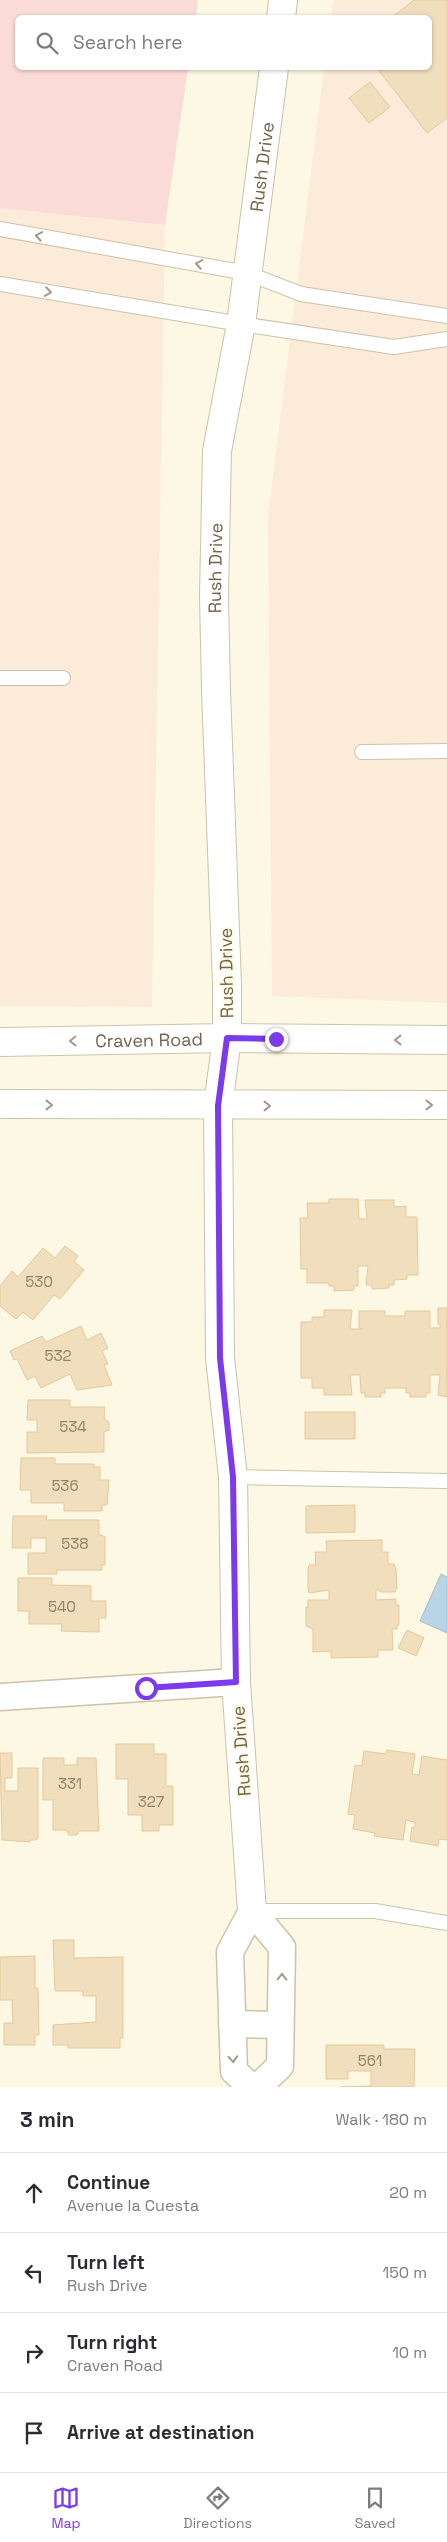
<!DOCTYPE html>
<html lang="en">
<head>
<meta charset="utf-8">
<style>
	:root { --surface:#fff; --page:#f2f2f3; --text:#2b2b33; --muted:#7c7c81; --line:#e1e1e2; --accent:#7c3aed }
	body { margin:0; font-family:"Space Grotesk",sans-serif; background:var(--page); color:var(--text) }
	.stop { position:absolute; width:15px; height:15px; margin:-11px; border:4px solid #7c3aed; border-radius:50%; background:#fff }
	.stop.end { background:#7c3aed; border-color:#fff; box-shadow:0 1px 5px #0008 }
	.list { margin:0; padding:0; list-style:none }
	h2 { display:flex; justify-content:space-between; align-items:center; height:65px; margin:0; padding:0 20px; font-size:21px }
	h2 small { font-size:16px; font-weight:400; color:var(--muted) }
	.list li { display:grid; grid-template-columns:32px 1fr auto; gap:15px; align-items:center; box-sizing:border-box; height:80px; padding:0 20px; border-top:1px solid var(--line) }
	.list b { display:block; font-size:19px; white-space:nowrap }
	.list p { margin:0; font-size:16px; white-space:nowrap; color:var(--muted) }
	.list em { font-size:16px; font-style:normal; color:var(--muted) }
	.icon { flex:none; width:28px; height:28px; fill:none; stroke:currentColor; stroke-width:2; stroke-linecap:round; stroke-linejoin:round }
	.map { position:relative; flex:none; width:447px; height:2087px; overflow:hidden }
	.search { position:absolute; background:var(--surface); box-shadow:0 1px 4px #0004; left:15px; right:15px; top:15px; height:55px; display:flex; align-items:center; gap:12px; box-sizing:border-box; padding:0 18px; border-radius:8px; color:var(--muted); font-size:19px }
	.sheet { height:385px; background:var(--surface) }
	nav { display:flex; justify-content:space-around; align-items:center; box-sizing:border-box; height:70px; border-top:1px solid var(--line); background:var(--surface); font-size:14px; color:var(--muted) }
	nav a { display:grid; justify-items:center; gap:2px }
	nav .on { color:var(--accent) }
	.map>svg:first-child { display:block }
	.commercial { fill:#fcebd8 }
	.medical { fill:#fadbd7 }
	.water { fill:#b9d4e5; stroke:#9fc1d7 }
	.building { fill:#f1debc; stroke:#e4c99c }
	.lines { fill:none; stroke-linecap:round; stroke-linejoin:round }
	.service-casing { stroke:#cdc2ab; stroke-width:16 }
	.minor-casing { stroke:#cdc2ab; stroke-width:29 }
	.tertiary-casing { stroke:#cdc2ab; stroke-width:30 }
	.secondary-casing { stroke:#d0c4a8; stroke-width:30 }
	.service { stroke:#fff; stroke-width:14 }
	.minor { stroke:#fff; stroke-width:26 }
	.tertiary { stroke:#fff; stroke-width:28 }
	.secondary { stroke:#fff; stroke-width:28 }
	.oneway { stroke:#a59a89 }
	.route { stroke:#7c3aed; stroke-width:6 }
	.labels { text-anchor:middle; dominant-baseline:central; stroke-width:4.5; stroke-linejoin:round; paint-order:stroke }
	.number-label { font-size:15px; fill:#938266 }
	.street-label { font-size:18px; fill:#74634a; stroke:#fffcea }
</style>
</head>
<body>
<div class="map">
<svg width="447" height="2087" viewBox="0 0 447 2087">
	<rect width="100%" height="100%" fill="#fcf8e4"/>
	<g class="commercial">
		<path d="M334 0H447V1003L272 996 268 516 324 68H430V18L331 17Z"/>
		<path d="M0 208 165 225 152 1007 0 1006Z"/>
	</g>
	<path class="medical" d="M0 0H198L196 17 18 18V68H188L165 225 0 208Z"/>
	<path class="water" d="M441 1574 447 1577V1633L420 1621Z"/>
	<g class="building">
		<path d="M414 0H447V118L427 133 377 68H430V18H391Z"/>
		<path d="M370 82 390 107 369 123 349 98Z"/>
		<path d="M329 1199H358L359 1219H367L365 1200H394V1207L406 1206V1217H417L418 1275H407V1279L394 1280V1285H389V1288L372 1289V1285H366L368 1266H358V1286H354V1290L334 1291V1286H329V1283H307V1269H301L300 1218H308L307 1203H329Z"/>
		<path d="M65 1246 78 1256 74 1261 84 1270 60 1299 54 1295 33 1320 23 1312 16 1319 0 1306V1286L12 1271 18 1277 43 1248 55 1258Z"/>
		<path d="M438 1308H447V1397L438 1395 440 1375H430V1393H426V1397H410V1393H406V1388H385V1393H381V1397H365V1393H361L360 1375H350L352 1395H324V1388H312V1378H301V1322H312V1317H324V1310H352L350 1329H362L359 1328V1311H385V1316H405V1311H430V1328H440V1324H438Z"/>
		<path d="M81 1326 87 1340 101 1333 108 1348 102 1351 108 1364 104 1365 112 1385 77 1390 70 1374 41 1388 35 1376 27 1380 17 1359 14 1360 10 1351 42 1336 46 1342Z"/>
		<path d="M28 1400H70V1407H105L104 1419 109 1422V1430L104 1432V1452L27 1453V1432H37V1420H27Z"/>
		<rect x="305" y="1412" width="50" height="27"/>
		<path d="M21 1458H55V1464H94V1467H100V1480H109L107 1505H102V1511H64V1503H31V1490H20Z"/>
		<path d="M355 1505V1532L306 1533V1506Z"/>
		<path d="M13 1516H47L46 1520H99V1534L105 1537V1565H102V1570H57V1574H28V1553H46V1538H31V1548H12Z"/>
		<path d="M382 1540V1552H388V1564H394L396 1569 397 1588 395 1592H380V1590H376V1600L396 1599V1605H399V1625H397V1629H392L393 1650H378V1657L331 1658V1651L313 1652V1629L306 1626V1607H308V1600H329V1590L309 1593 308 1589V1570L309 1565H316L315 1552H327L326 1541Z"/>
		<path d="M18 1578H52V1585L91 1586V1601H106V1618H99V1632L61 1631 62 1624H29V1611H18Z"/>
		<path d="M407 1630 424 1638 416 1656 398 1648Z"/>
		<path d="M116 1744H154V1754H166V1786H173V1825H159V1831H142V1815H128V1779H116Z"/>
		<path d="M387 1750 415 1754 412 1774 419 1775 422 1756 447 1760V1840L439 1839 438 1846 410 1841 412 1827H415V1822L406 1820 403 1840 374 1836 375 1833 353 1829 355 1815 348 1814 355 1765 362 1766 364 1751 386 1754Z"/>
		<path d="M0 1753H12V1778H5V1791H18V1768H38V1838L36 1840H30V1842L2 1840Z"/>
		<path d="M43 1758H64V1765H77V1758H96L99 1831H79L77 1835H69L66 1830H53V1800H43Z"/>
		<path d="M53 1940H74V1958L123 1957V2038H120V2048H68V2045H53V2025L96 2022V1996H83V1991H55Z"/>
		<path d="M35 1956V1988H38L39 2035H35V2045H4V2023H13L12 2000H0V1957Z"/>
		<path d="M326 2045H384V2049H415L414 2087H340L371 2086V2071H348V2079H326Z"/>
	</g>
	<g class="lines">
		<defs>
			<g id="service">
				<path d="M0 229 247 273 301 294 447 316"/>
				<path d="M0 284 241 324 394 347 447 339"/>
				<path d="M0 678H63"/>
				<path d="M362 752 447 751"/>
				<path d="M233 1477 447 1481"/>
				<path d="M252 1911H375L447 1923"/>
			</g>
			<g id="minor">
				<path d="M0 1697 236 1682"/>
				<path d="M232 2024 280 2025"/>
				<path d="M251 2087 234 2071 230 1952 252 1911 282 1947 280 2066 258 2087"/>
			</g>
			<g id="tertiary">
				<path d="M281 18 283 0"/>
				<path id="s1" d="M252 1911 236 1682 233 1477 220 1358 218 1106 227 1038V984L216 690 214 596 217 451 241 324 274 68"/>
			</g>
			<g id="secondary">
				<path id="s2" d="M0 1042 227 1038 447 1040"/>
				<path d="M0 1104 447 1105"/>
			</g>
		</defs>
		<use href="#service" class="service-casing"/>
		<use href="#minor" class="minor-casing"/>
		<use href="#tertiary" class="tertiary-casing"/>
		<use href="#secondary" class="secondary-casing"/>
		<use href="#service" class="service"/>
		<use href="#minor" class="minor"/>
		<use href="#tertiary" class="tertiary"/>
		<use href="#secondary" class="secondary"/>
	</g>
	<defs><path id="oneway-chevron" d="M-2-3.5L2.5 0L-2 3.5" fill="none" stroke-width="1.6" stroke-linecap="round" stroke-linejoin="round" transform="scale(1.25)"/></defs>
	<g class="oneway">
		<use href="#oneway-chevron" transform="translate(39 236) rotate(-170)"/>
		<use href="#oneway-chevron" transform="translate(199 264) rotate(-170)"/>
		<use href="#oneway-chevron" transform="translate(48 292) rotate(9)"/>
		<use href="#oneway-chevron" transform="translate(398 1040) rotate(-180)"/>
		<use href="#oneway-chevron" transform="translate(73 1041) rotate(179)"/>
		<use href="#oneway-chevron" transform="translate(49 1105)"/>
		<use href="#oneway-chevron" transform="translate(429 1105)"/>
		<use href="#oneway-chevron" transform="translate(267 1106)"/>
		<use href="#oneway-chevron" transform="translate(282 1977) rotate(-89)"/>
		<use href="#oneway-chevron" transform="translate(233 2059) rotate(86)"/>
	</g>
	<g class="lines">
		<path class="route" d="M146 1688 236 1682 233 1477 220 1358 218 1106 227 1038 276 1039"/>
	</g>
	<g class="labels">
		<g class="number-label">
			<text x="39" y="1281">530</text>
			<text x="58" y="1355">532</text>
			<text x="73" y="1426">534</text>
			<text x="65" y="1485">536</text>
			<text x="75" y="1543">538</text>
			<text x="62" y="1606">540</text>
			<text x="70" y="1783">331</text>
			<text x="151" y="1801">327</text>
			<text x="370" y="2060">561</text>
		</g>
		<g class="street-label">
			<text stroke="none"><textPath href="#s1" startOffset="1750">Rush Drive</textPath></text>
			<text stroke="none"><textPath href="#s1" startOffset="1345">Rush Drive</textPath></text>
			<text transform="translate(226 973) rotate(-91)">Rush Drive</text>
			<text stroke="none"><textPath href="#s2" startOffset="149">Craven Road</textPath></text>
			<text transform="translate(241 1751) rotate(-94)">Rush Drive</text>
		</g>
	</g>
</svg>
<div class="stop" style="left:146px;top:1688px"></div>
<div class="stop end" style="left:276px;top:1039px"></div>
<div class="search"><svg class="icon" aria-label="search" viewBox="0 0 24 24"><circle cx="10" cy="10" r="6"/><path d="M15 15l6 6"/></svg>Search here</div>
</div>
<section class="sheet">
<h2>3 min<small>Walk · 180 m</small></h2>
<ul class="list">
<li><svg class="icon" aria-label="ahead" viewBox="0 0 24 24"><path d="M12 20V5M6 11l6-6 6 6"/></svg><div><b>Continue</b><p>Avenue la Cuesta</p></div><em>20 m</em></li>
<li><svg class="icon" aria-label="left" viewBox="0 0 24 24"><path d="M17 20v-9H6M10 6l-5 5 5 5"/></svg><div><b>Turn left</b><p>Rush Drive</p></div><em>150 m</em></li>
<li><svg class="icon" aria-label="right" viewBox="0 0 24 24"><path d="M7 20v-9h11M14 6l5 5-5 5"/></svg><div><b>Turn right</b><p>Craven Road</p></div><em>10 m</em></li>
<li><svg class="icon" aria-label="arrive" viewBox="0 0 24 24"><path d="M6 21V4h12l-3 4 3 4H6"/></svg><div><b>Arrive at destination</b></div></li>
</ul>
</section>
<nav>
<a class="on"><svg class="icon" aria-label="map" viewBox="0 0 24 24"><path d="M3 6l6-2 6 2 6-2v14l-6 2-6-2-6 2zM9 4v14M15 6v14"/></svg>Map</a>
<a><svg class="icon" aria-label="directions" viewBox="0 0 24 24"><path d="M12 3l9 9-9 9-9-9zM9 14v-3h6M13 9l2 2-2 2"/></svg>Directions</a>
<a><svg class="icon" aria-label="saved" viewBox="0 0 24 24"><path d="M7 4h10v16l-5-4-5 4z"/></svg>Saved</a>
</nav>
</body>
</html>
